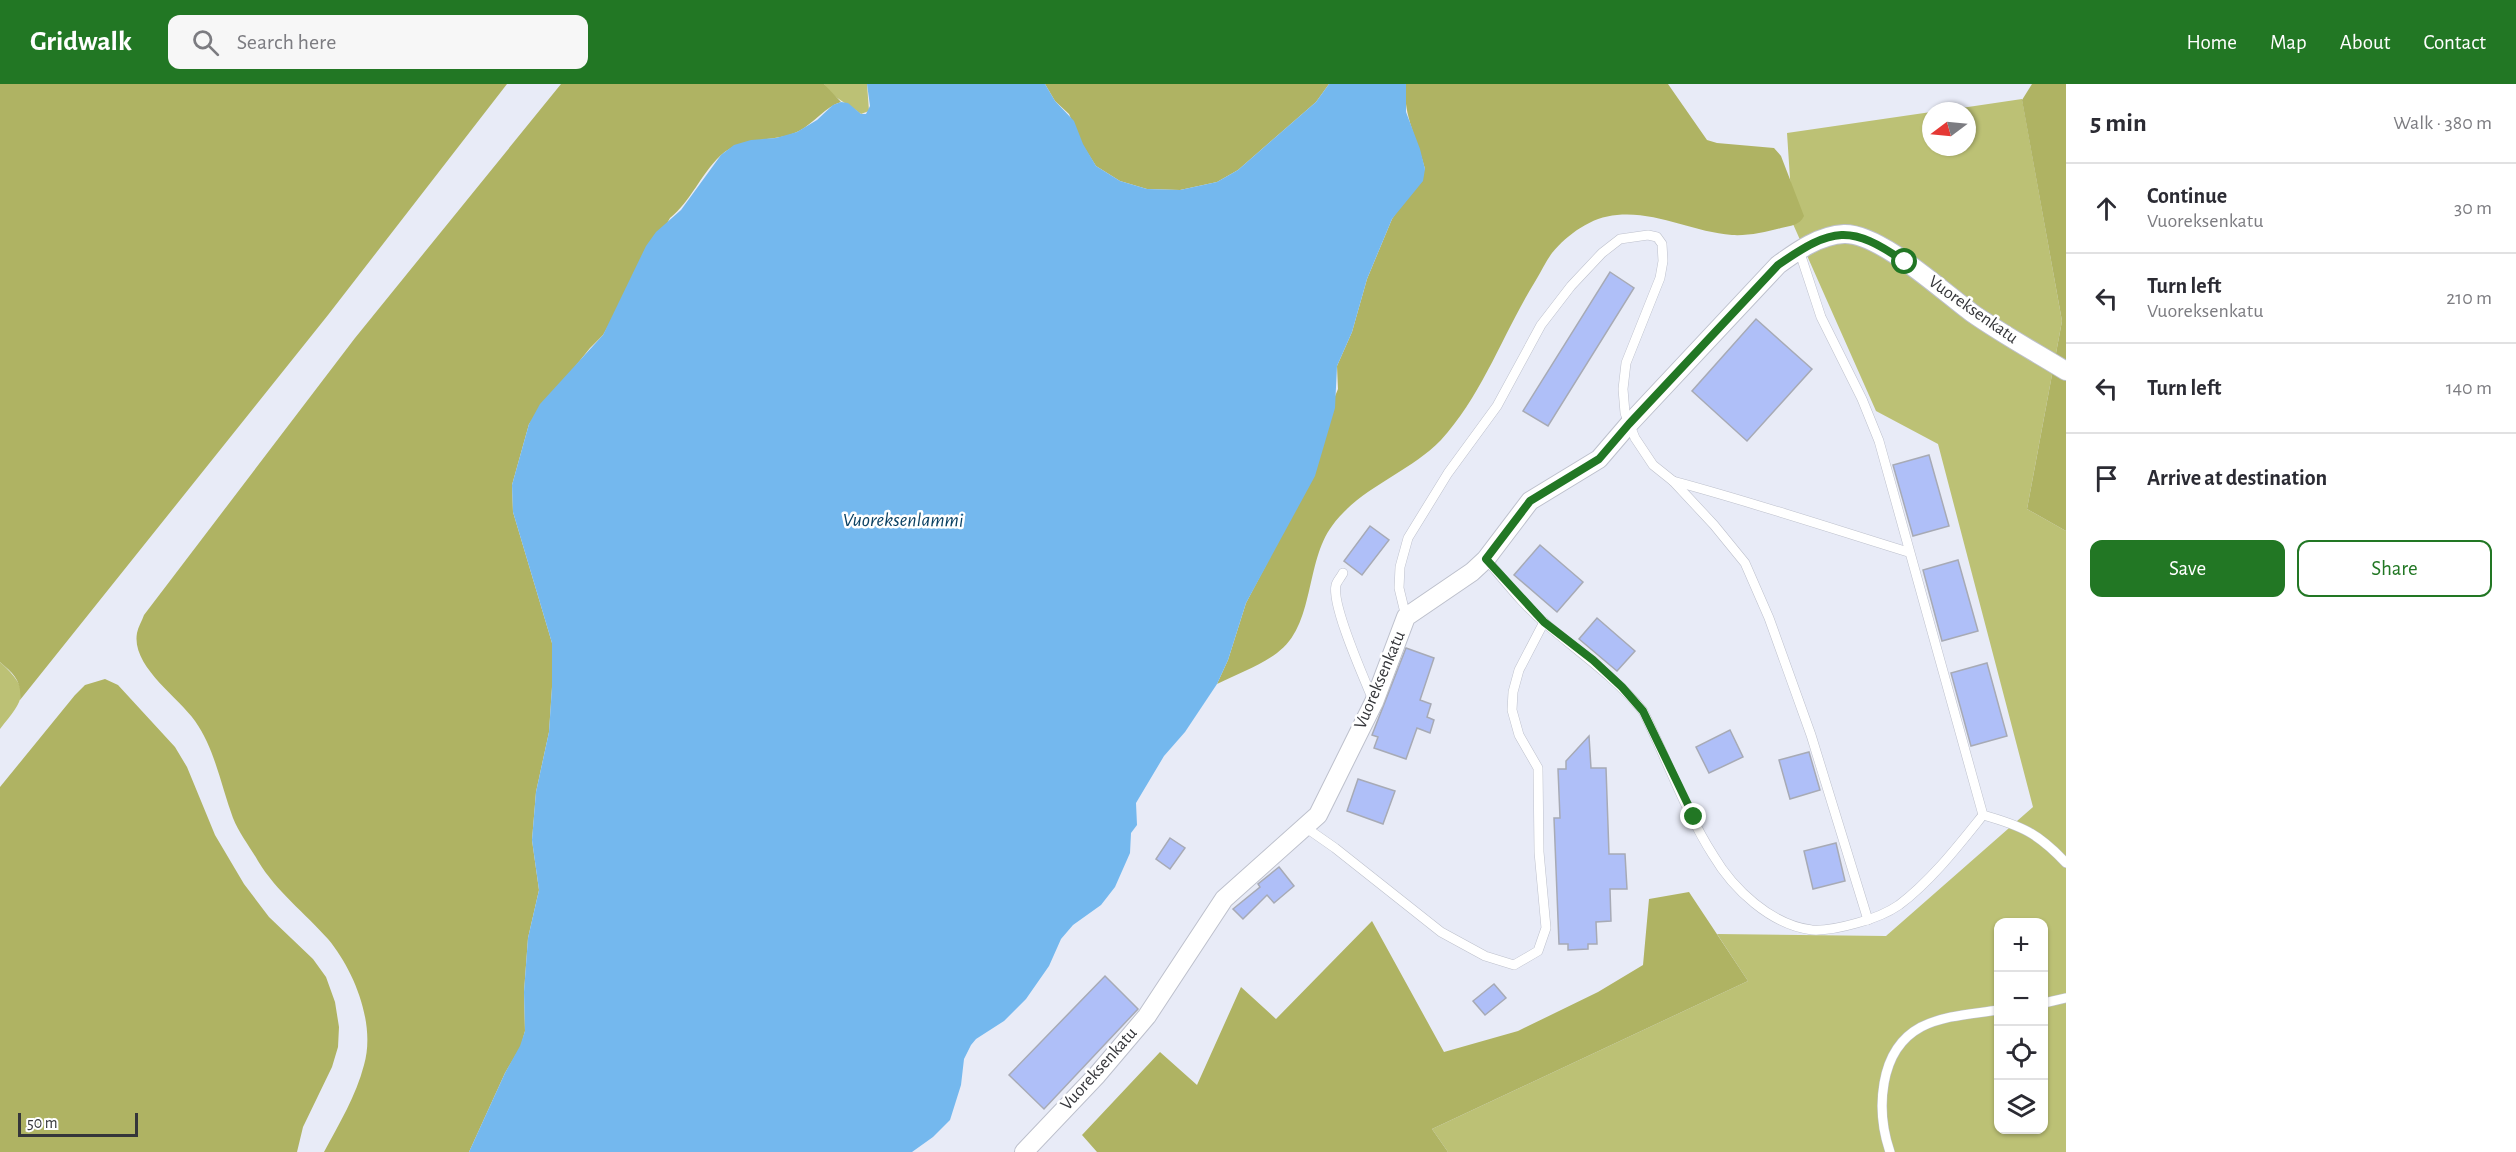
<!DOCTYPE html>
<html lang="en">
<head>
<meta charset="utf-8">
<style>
	:root { --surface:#fff; --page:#f7f7f7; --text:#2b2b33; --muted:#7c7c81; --line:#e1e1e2; --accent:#227724 }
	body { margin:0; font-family:"Alegreya Sans",sans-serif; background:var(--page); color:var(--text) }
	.controls { position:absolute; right:18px; bottom:18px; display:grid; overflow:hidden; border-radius:12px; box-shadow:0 2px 4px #0004 }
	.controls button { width:54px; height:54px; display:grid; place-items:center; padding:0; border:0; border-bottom:2px solid var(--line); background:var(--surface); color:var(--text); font:30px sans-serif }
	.compass { position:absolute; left:1922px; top:18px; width:54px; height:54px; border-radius:50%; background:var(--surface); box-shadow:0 2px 4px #0004; rotate:254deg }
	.scale { position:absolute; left:18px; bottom:15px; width:120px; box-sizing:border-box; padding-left:6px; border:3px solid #35363a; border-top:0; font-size:16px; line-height:21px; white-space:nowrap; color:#35363a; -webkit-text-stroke:4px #fff; paint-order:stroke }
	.stop { position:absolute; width:18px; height:18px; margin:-14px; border:4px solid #227724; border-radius:50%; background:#fff }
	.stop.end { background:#227724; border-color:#fff; box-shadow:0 2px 6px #0008 }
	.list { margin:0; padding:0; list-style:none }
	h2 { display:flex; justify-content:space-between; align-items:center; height:78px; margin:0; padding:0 24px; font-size:26px }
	h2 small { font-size:20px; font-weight:400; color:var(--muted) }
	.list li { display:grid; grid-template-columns:39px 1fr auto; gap:18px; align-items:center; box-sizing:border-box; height:90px; padding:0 24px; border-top:2px solid var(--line) }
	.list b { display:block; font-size:22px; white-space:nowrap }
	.list p { margin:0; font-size:20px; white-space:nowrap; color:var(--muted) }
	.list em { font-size:20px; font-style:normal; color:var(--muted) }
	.actions { display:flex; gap:12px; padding:18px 24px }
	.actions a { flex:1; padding:14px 0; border:2px solid var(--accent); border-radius:12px; text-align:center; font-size:21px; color:var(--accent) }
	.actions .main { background:var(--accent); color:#fff }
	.icon { flex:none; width:33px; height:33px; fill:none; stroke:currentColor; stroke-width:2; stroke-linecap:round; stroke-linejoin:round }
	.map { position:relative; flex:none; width:2066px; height:1068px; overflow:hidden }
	header { display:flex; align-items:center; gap:36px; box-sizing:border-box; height:84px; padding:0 30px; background:var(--accent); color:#fff }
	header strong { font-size:28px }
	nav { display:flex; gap:33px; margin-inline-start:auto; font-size:21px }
	.search { width:420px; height:54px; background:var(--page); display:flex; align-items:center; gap:15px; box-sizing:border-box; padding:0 21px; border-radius:12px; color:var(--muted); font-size:22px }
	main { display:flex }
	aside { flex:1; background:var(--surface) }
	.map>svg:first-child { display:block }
	.green { fill:#bcc175; fill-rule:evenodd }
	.forest { fill:#afb363 }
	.water { fill:#74b8ee }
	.building { fill:#afbff8; stroke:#a7aab5; stroke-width:1.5 }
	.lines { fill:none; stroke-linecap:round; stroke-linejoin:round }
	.service-casing { stroke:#bdc0cc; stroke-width:10 }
	.minor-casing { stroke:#bdc0cc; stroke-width:20 }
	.service { stroke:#fff; stroke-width:9 }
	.minor { stroke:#fff; stroke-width:18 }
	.route { stroke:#227724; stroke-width:8 }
	.labels { text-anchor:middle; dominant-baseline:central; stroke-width:5; stroke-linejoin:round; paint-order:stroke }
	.street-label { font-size:18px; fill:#35363a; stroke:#fff }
	.water-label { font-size:20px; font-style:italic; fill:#0a4062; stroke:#fff }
</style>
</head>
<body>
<header>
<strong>Gridwalk</strong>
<div class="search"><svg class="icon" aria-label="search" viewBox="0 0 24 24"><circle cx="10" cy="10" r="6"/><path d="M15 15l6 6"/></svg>Search here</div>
<nav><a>Home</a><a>Map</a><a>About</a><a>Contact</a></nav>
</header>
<main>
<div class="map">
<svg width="2066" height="1068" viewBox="0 0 2066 1068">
	<rect width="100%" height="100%" fill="#e8ebf7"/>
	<g class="green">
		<path d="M824 0H867L869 27 861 30C848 19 833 15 824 0Z"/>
		<path d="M2022 15 2062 237 2027 425 2066 447V1068H1448L1432 1045 1748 897 1717 850 1886 852 2033 723 1938 360 1876 327 1793 140 1787 49 1931 28V63H1967V27H1941ZM1998 838H2044V1046H1998Z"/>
		<path d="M0 578C32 607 24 615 0 645Z"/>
	</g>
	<g class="forest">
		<path d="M0 0H507L328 231 20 616C22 597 14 590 0 578Z"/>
		<path d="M561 0H824L841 18C825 23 814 39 799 47 773 60 743 50 720 72 701 90 691 117 670 134L603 251 590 264 529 340 512 401 513 428 552 559V603L549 648 536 708 532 756 539 806 528 854 524 908 525 947 521 962 505 989 469 1068H324C339 1040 356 1012 364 981 376 940 354 886 328 855 305 829 276 807 258 777 250 763 239 749 233 734 221 702 215 665 195 637 178 613 131 582 137 549 138 543 142 537 144 531L355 254Z"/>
		<path d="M1045 0H1329L1316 18 1238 86 1217 98 1180 106 1147 105 1120 97 1096 82 1082 60 1069 30 1055 17Z"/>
		<path d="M1406 0H1668L1707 56 1717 59 1774 64 1781 72 1804 132C1800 141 1790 142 1781 144 1766 148 1748 152 1732 151 1693 148 1656 127 1617 131 1591 133 1568 150 1552 169 1546 177 1541 188 1536 196 1503 249 1483 310 1441 356 1408 390 1360 403 1332 442 1305 478 1315 542 1277 569 1259 582 1237 590 1217 600L1228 576 1246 519 1266 481 1338 305 1337 282 1352 248 1367 195 1392 135 1425 85C1418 56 1402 30 1406 0Z"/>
		<path d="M2032 0H2066V447L2027 425 2062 237 2022 16Z"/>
		<path d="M105 595 118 601 175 663 187 683 215 751 244 800 269 833 313 875 326 893 335 918 339 943 338 963 332 983 303 1043 297 1068H0V703L75 611 85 601Z"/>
		<path d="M1689 808 1748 897 1432 1045 1448 1068H1097L1082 1051 1160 968 1197 1001 1241 903 1276 935 1372 837 1444 968 1518 947 1598 908 1643 881 1649 815Z"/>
	</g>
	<path class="water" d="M867 0H1045L1055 17 1074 37 1083 60 1096 82 1120 97 1147 105 1180 106 1217 98 1238 86 1316 18 1329 0H1406V28L1420 65 1425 85 1423 97 1392 135 1367 195 1352 248 1337 282 1335 324 1315 392 1246 519 1228 576 1217 600 1185 648 1164 672 1136 719 1137 741 1131 749 1130 769 1115 803 1101 821 1073 841 1061 855 1049 882 1026 915 1004 937 976 955 971 961 964 975 961 1001 950 1036 933 1053 912 1068H469L505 989 520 962 525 947 524 908 528 854 539 806 532 756 536 708 549 648 552 603V559L513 428 512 401 529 340 540 320 603 251 646 162 656 148 681 126 721 71 734 61 751 56 776 54 797 48 817 36 833 21 841 18 848 19 861 30H866L870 22Z"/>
	<g class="building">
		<path d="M1610 188 1634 204 1548 342 1523 327Z"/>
		<path d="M1756 235 1812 285 1747 357 1692 307Z"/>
		<path d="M1929 371 1949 442 1913 452 1893 381Z"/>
		<path d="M1370 442 1389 456 1362 491 1344 477Z"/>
		<path d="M1540 461 1583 498 1557 528 1514 491Z"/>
		<path d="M1958 476 1978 547 1942 557 1923 486Z"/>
		<path d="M1597 534 1635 567 1617 587 1579 555Z"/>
		<path d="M1406 564 1434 574 1420 616 1431 620 1427 633 1434 636 1430 649 1417 644 1406 675 1374 664 1378 653 1372 651Z"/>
		<path d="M1987 579 2007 652 1971 662 1951 589Z"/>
		<path d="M1730 646 1743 673 1709 689 1696 663Z"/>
		<path d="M1589 652 1591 684H1606L1609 770H1625L1627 805H1610L1611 837 1596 838 1597 860H1588V865L1568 866V860H1559L1554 734H1560L1558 685H1566V677Z"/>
		<path d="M1809 668 1820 706 1790 715 1779 676Z"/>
		<path d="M1358 695 1395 707 1383 740 1347 727Z"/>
		<path d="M1170 754 1185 764 1170 785 1156 775Z"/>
		<path d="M1836 759 1845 797 1813 805 1804 767Z"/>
		<path d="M1279 783 1294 802 1274 819 1267 811 1243 835 1233 825 1260 803 1258 800Z"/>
		<path d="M1105 892 1138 925 1044 1025 1009 991Z"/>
		<path d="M1494 900 1506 914 1485 931 1473 917Z"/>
	</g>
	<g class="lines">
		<defs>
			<g id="service">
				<path d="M1799 166 1821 233 1862 315 1879 357 1983 731C2022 742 2038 749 2066 779"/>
				<path d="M1673 397C1752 418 1830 444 1908 468"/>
				<path d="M1486 475C1505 497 1524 522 1546 540 1580 569 1615 593 1643 627 1666 673 1686 729 1713 771 1733 805 1771 841 1812 846 1827 847 1843 843 1857 839 1872 835 1886 830 1899 821 1931 797 1958 762 1983 731"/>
				<path d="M1343 489C1341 493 1337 497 1336 501 1331 521 1364 594 1373 616"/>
				<path d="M1406 533 1399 504 1400 483 1408 454 1448 389 1497 322 1541 241 1571 202 1602 169 1620 155 1648 151 1657 153 1662 160 1663 177 1660 194 1626 279 1623 305 1625 329 1635 354 1653 381 1673 397 1714 441 1745 479 1769 534 1811 651 1868 836"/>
				<path d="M1305 743 1335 764 1441 848 1485 872 1514 881 1538 867 1546 844 1539 768 1538 684 1519 651 1512 626 1513 608 1519 586 1544 538"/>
				<path d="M2044 919 2066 914"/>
				<path d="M1890 1068C1876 1027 1878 966 1921 943 1945 931 1973 930 1998 926"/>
			</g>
			<path id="minor" d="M1024 1068 1097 991 1147 932 1224 815 1318 731 1374 618 1406 533 1472 488 1486 475 1530 417 1599 375 1629 340 1778 181C1797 167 1820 151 1844 150 1880 149 1942 207 1972 229 2002 250 2035 268 2066 287"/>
		</defs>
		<use href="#service" class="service-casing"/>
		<use href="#minor" class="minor-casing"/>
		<use href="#service" class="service"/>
		<use href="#minor" class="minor"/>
	</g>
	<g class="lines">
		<path class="route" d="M1694 733 1643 627 1622 603 1593 576 1544 538 1486 475 1530 417 1599 375 1629 340 1778 181C1833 143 1850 140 1905 178"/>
	</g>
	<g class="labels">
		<g class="street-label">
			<text transform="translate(1973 226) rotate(35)">Vuoreksenkatu</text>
			<text transform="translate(1380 596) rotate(-67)">Vuoreksenkatu</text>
			<text transform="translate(1099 985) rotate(-48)">Vuoreksenkatu</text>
		</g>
		<g class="water-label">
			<text x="903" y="436">Vuoreksenlammi</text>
		</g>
	</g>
</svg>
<div class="controls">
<button>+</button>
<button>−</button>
<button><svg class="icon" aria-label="locate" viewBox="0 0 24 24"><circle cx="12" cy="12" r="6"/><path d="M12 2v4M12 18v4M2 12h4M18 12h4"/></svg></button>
<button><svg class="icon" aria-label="layers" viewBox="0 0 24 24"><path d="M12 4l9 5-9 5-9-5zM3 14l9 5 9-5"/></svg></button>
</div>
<svg class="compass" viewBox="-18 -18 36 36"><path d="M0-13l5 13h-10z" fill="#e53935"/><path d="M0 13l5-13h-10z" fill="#7c7c81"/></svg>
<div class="scale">50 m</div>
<div class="stop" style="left:1905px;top:178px"></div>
<div class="stop end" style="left:1694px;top:733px"></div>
</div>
<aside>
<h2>5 min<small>Walk · 380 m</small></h2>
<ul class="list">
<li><svg class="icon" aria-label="ahead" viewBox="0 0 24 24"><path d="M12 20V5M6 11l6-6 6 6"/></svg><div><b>Continue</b><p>Vuoreksenkatu</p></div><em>30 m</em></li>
<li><svg class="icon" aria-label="left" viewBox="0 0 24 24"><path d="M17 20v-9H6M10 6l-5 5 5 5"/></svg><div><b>Turn left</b><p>Vuoreksenkatu</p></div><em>210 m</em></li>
<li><svg class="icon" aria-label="left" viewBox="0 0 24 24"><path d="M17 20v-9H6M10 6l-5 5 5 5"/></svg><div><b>Turn left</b></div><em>140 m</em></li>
<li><svg class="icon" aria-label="arrive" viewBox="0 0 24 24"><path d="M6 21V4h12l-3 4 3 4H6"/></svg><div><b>Arrive at destination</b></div></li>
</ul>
<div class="actions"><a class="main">Save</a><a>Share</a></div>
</aside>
</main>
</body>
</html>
